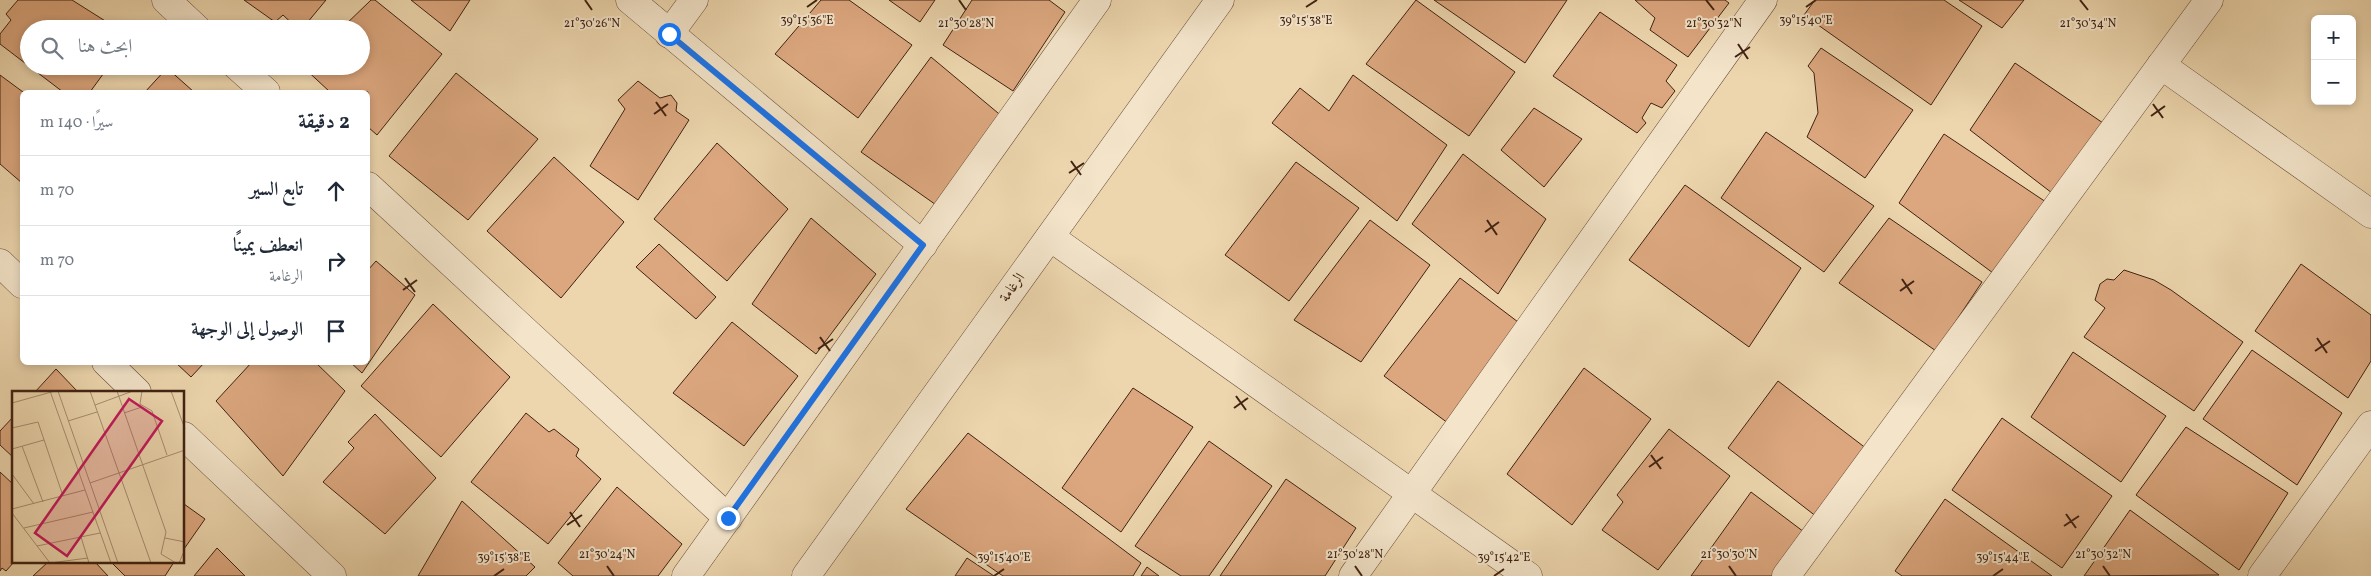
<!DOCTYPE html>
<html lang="ar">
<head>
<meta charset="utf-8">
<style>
	:root { --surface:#fff; --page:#f6f6f7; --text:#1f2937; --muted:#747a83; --line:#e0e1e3 }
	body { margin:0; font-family:Vollkorn,Amiri,serif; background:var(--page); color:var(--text); direction:rtl }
	.controls { position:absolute; right:15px; top:15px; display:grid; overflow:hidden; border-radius:8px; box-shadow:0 2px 8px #0003 }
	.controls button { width:45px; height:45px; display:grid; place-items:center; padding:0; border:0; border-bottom:1px solid var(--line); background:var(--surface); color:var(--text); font:25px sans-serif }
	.stop { position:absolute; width:15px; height:15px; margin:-11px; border:4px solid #1a73e8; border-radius:50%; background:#fff }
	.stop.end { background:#1a73e8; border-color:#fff; box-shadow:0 1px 5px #0008 }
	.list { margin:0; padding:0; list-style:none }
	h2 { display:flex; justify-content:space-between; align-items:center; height:65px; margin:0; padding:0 20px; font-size:21px }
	h2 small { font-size:16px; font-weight:400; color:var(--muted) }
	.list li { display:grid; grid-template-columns:32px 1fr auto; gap:15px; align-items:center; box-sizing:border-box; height:70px; padding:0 20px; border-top:1px solid var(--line) }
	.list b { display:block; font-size:19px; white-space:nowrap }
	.list p { margin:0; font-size:16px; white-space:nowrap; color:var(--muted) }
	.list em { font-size:16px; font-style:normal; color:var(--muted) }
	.icon { flex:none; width:28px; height:28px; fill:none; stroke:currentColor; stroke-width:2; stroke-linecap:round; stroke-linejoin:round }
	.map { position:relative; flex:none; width:2371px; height:576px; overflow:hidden; direction:ltr }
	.search { position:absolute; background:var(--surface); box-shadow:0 2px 8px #0003; left:20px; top:20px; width:350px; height:55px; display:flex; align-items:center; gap:12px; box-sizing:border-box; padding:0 18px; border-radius:28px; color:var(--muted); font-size:19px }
	.panel { position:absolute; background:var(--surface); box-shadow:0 2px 8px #0003; left:20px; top:90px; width:350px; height:275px; border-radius:8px; direction:rtl }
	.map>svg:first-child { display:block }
	.building { fill:#dca77f; stroke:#402212 }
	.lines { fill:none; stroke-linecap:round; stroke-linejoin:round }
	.street-casing { stroke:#6b4f39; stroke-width:29 }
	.street { stroke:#f3e4ca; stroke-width:28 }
	.route { stroke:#1a73e8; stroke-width:6 }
	.ticks { fill:none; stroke:#402212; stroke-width:2 }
	.labels { text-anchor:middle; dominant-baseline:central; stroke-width:4; stroke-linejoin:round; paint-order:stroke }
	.street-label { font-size:15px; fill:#402212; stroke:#f3e4ca }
	.inset-road { fill:none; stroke:#a88e70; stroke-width:1 }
	.view { fill:#c2185b; fill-opacity:0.15; stroke:#c2185b; stroke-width:2.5 }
	.inset-edge { fill:none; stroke:#402212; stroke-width:2.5 }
	.ticks-label { font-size:12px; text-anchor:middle; fill:#402212; stroke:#f3e4ca; stroke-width:4; stroke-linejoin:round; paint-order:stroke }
</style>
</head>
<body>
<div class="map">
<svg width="2371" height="576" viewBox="0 0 2371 576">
	<rect width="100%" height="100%" fill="#edd6ae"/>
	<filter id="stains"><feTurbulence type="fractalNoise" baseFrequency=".004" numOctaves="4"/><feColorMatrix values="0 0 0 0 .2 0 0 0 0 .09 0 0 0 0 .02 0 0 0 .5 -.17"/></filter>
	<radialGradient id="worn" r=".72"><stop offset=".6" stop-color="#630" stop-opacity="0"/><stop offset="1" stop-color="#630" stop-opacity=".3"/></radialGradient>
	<g class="building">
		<path d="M18 0H72L118 29H29V66H109L90 92H63L0 44V34L11 20 6 14Z"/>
		<path d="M244 0H326L302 29H298L283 15 275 22Z"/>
		<path d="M371 0H375L442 54 377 135 368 127V92H330L302 66H361V29H341Z"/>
		<path d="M411 0H470L450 31Z"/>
		<path d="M821 0H849L912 45 858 118 775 54Z"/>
		<path d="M889 0H935L920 22Z"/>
		<path d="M972 0H1049L1065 12 1013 91 943 45Z"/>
		<path d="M1416 0 1515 72 1469 136 1366 64Z"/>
		<path d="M1434 0H1567L1525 63Z"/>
		<path d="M1635 0H1725L1729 3 1688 57 1650 30 1655 18Z"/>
		<path d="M1815 0H1944L1982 26 1931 105 1804 15Z"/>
		<path d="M1959 0H2024L2002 28Z"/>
		<path d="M1600 12 1677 65 1666 81 1675 91 1662 108 1651 103 1642 118 1646 123 1637 133 1553 76Z"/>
		<path d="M1821 48 1913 110 1865 178 1807 137 1818 113 1814 73 1808 66Z"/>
		<path d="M931 57 1004 118 939 207 861 152Z"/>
		<path d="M2015 63 2103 123 2052 193 1970 130Z"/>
		<path d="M167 68 194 92H145Z"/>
		<path d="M456 73 538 139 468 220 389 156Z"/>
		<path d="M0 75 23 92 22 183 0 164Z"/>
		<path d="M1353 75 1447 145 1397 221 1272 123 1300 88 1329 111Z"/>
		<path d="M638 81 660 98 671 95 677 103 676 111 689 120 638 200 590 166 625 109 618 100Z"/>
		<path d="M1534 108 1582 139 1544 187 1501 150Z"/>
		<path d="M1766 132 1874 206 1824 272 1721 198Z"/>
		<path d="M1944 134 2049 204 1997 276 1899 203Z"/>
		<path d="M717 143 788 209 727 281 654 219Z"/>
		<path d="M1463 154 1546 219 1498 294 1412 224Z"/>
		<path d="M554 157 624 222 561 298 487 231Z"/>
		<path d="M1296 162 1359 208 1289 301 1225 255Z"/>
		<path d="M1685 185 1801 268 1749 347 1629 260Z"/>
		<path d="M811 218 876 274 816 354 752 304Z"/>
		<path d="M1889 218 1982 282 1936 351 1839 283Z"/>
		<path d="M1370 220 1430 265 1361 362 1294 320Z"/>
		<path d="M659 244 716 297 696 319 636 267Z"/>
		<path d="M376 261 415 295 362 373 350 362H368V270Z"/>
		<path d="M2301 264 2371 315V361L2348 398 2255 331Z"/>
		<path d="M2124 270 2154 280 2171 290 2243 342 2194 411 2084 337 2105 308 2095 300 2100 284 2107 279 2114 280Z"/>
		<path d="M1460 278 1522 325 1452 426 1384 376Z"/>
		<path d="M433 304 510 377 441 457 361 386Z"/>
		<path d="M732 322 798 376 744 446 673 393Z"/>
		<path d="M2252 350 2342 413 2297 485 2203 419Z"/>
		<path d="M2073 352 2166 416 2121 482 2031 417Z"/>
		<path d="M175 362H205L191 377Z"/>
		<path d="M252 362H315L345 391 283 476 216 401Z"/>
		<path d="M1584 368 1651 419 1572 525 1507 474Z"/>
		<path d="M56 369 78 392H35Z"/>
		<path d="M1778 381 1867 449 1817 517 1728 448Z"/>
		<path d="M1133 388 1193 427 1121 532 1062 488Z"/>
		<path d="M526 413 549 432 554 429 579 449 576 456 601 479 548 544 471 482Z"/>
		<path d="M375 414 436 478 385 534 323 482 354 448 348 442Z"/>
		<path d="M14 416V458L0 445V431Z"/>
		<path d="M2002 418 2112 496 2062 568 1952 490Z"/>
		<path d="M2186 427 2288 493 2239 570 2136 495Z"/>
		<path d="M1669 429 1730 476 1658 570 1602 530 1623 502 1617 495Z"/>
		<path d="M968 433 1141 563 1133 576H1003L906 509Z"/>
		<path d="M1209 441 1272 486 1209 576H1181L1135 546Z"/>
		<path d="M0 472 14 485V562L6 571 2 568 0 571Z"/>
		<path d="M1286 479 1356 528 1325 576H1220Z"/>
		<path d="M617 487 682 544 658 576H573L558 563Z"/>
		<path d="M1751 492 1808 535 1778 576H1691Z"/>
		<path d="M1945 499 2052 576H1902L1895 571Z"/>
		<path d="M462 501 535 567 526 576H418Z"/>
		<path d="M184 504 205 519 184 549Z"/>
		<path d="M2130 510 2219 575 2084 576Z"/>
		<path d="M217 548 245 576H194Z"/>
		<path d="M967 558 994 576H955Z"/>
		<path d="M48 562H95L108 576H33Z"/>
		<path d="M111 562H174L165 576H125Z"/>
		<path d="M1147 567 1159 576H1141Z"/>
	</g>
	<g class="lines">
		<defs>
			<g id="street">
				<path d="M166 0 197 29"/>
				<path d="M630 0 923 245"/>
				<path d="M669 34 694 0"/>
				<path d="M2161 65 2371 214"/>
				<path d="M237 66 266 92"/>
				<path d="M368 186 728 518"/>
				<path d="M1050 237 1528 576"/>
				<path d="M0 263 22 284"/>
				<path d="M106 362 137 392"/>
				<path d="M184 436 332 576"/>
				<path d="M686 576 1097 0"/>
				<path d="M806 576 1220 0"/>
				<path d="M1353 576 1763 0"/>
				<path d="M1786 576 2209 0"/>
				<path d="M2262 576 2371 425"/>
			</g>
		</defs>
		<use href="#street" class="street-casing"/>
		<use href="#street" class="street"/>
	</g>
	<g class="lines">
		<path class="route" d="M669 34 923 245 728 518"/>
	</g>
	<path class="ticks" d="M585 0 592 10M959 0 966 10M1706 0 1714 10M2080 0 2088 10M807 7 817 0M1306 7 1317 0M1806 7 1816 0M1738 44 1748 59M1735 57 1750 47M656 102 666 116M2153 104 2163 118M654 114 668 104M2151 116 2165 106M1071 161 1081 175M1069 173 1084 163M1487 220 1497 235M1485 232 1499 222M405 278 415 292M1902 279 1912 294M403 290 417 280M1900 291 1914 281M820 337 830 351M2317 338 2327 353M818 349 833 339M2315 351 2330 341M1236 396 1246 410M1234 408 1248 398M1651 455 1661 469M1649 467 1663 457M570 512 580 527M2066 514 2076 528M567 525 582 515M2064 526 2079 516M607 566 614 576M1355 566 1362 576M1729 566 1736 576M2103 566 2110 576M494 576 504 569M994 576 1004 569M1494 576 1504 569M1993 576 2003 569"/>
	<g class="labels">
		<g class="street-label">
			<text transform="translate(1013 288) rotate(-54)">الرغامة</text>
		</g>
	</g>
	<g transform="translate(12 391)">
		<rect width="172" height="172" fill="#edd6ae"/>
		<path class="inset-road" d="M38 0 99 172M46 0 106 172M78 0 139 172M105 0 154 141 149 163 164 172M130 0 128 13 140 20 155 64M159 0 173 38M0 12 43 0M83 14 121 0M112 22 130 16M56 30 85 21M0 37 26 31 51 105M10 55 31 111M0 58 32 49M0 83 22 113M78 92 173 59M0 118 73 99M0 122 38 172M12 137 81 121M69 146 77 172M153 147 173 151M25 155 88 142M38 172 76 167M167 172 173 158"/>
		<path class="view" d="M117 8 150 30 55 165 23 142Z"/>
		<rect width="172" height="172" class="inset-edge"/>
	</g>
	<g class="ticks-label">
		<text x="807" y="24">39°15'36"E</text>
		<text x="1306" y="24">39°15'38"E</text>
		<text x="1806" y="24">39°15'40"E</text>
		<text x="592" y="27">21°30'26"N</text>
		<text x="966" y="27">21°30'28"N</text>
		<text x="1714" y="27">21°30'32"N</text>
		<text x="2088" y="27">21°30'34"N</text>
		<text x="607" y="558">21°30'24"N</text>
		<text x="1355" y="558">21°30'28"N</text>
		<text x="1729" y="558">21°30'30"N</text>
		<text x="2103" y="558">21°30'32"N</text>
		<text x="504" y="561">39°15'38"E</text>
		<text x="1004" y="561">39°15'40"E</text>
		<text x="1504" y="561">39°15'42"E</text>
		<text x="2003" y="561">39°15'44"E</text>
	</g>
	<rect width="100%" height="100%" filter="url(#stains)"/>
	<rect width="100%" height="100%" fill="url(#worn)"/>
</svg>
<div class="controls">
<button>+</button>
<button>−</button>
</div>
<div class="stop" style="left:669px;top:34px"></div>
<div class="stop end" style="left:728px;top:518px"></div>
<div class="search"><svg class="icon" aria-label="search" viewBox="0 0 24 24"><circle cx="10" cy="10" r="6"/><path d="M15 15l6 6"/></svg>ابحث هنا</div>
<section class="panel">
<h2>2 دقيقة<small>سيرًا · 140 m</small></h2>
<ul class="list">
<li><svg class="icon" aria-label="ahead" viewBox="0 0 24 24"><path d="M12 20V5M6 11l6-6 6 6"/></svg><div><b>تابع السير</b></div><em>70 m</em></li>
<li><svg class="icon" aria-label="right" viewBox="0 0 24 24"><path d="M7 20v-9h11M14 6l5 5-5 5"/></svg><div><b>انعطف يمينًا</b><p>الرغامة</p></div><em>70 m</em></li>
<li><svg class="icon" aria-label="arrive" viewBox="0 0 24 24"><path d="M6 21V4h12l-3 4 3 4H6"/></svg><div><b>الوصول إلى الوجهة</b></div></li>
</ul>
</section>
</div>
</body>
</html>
